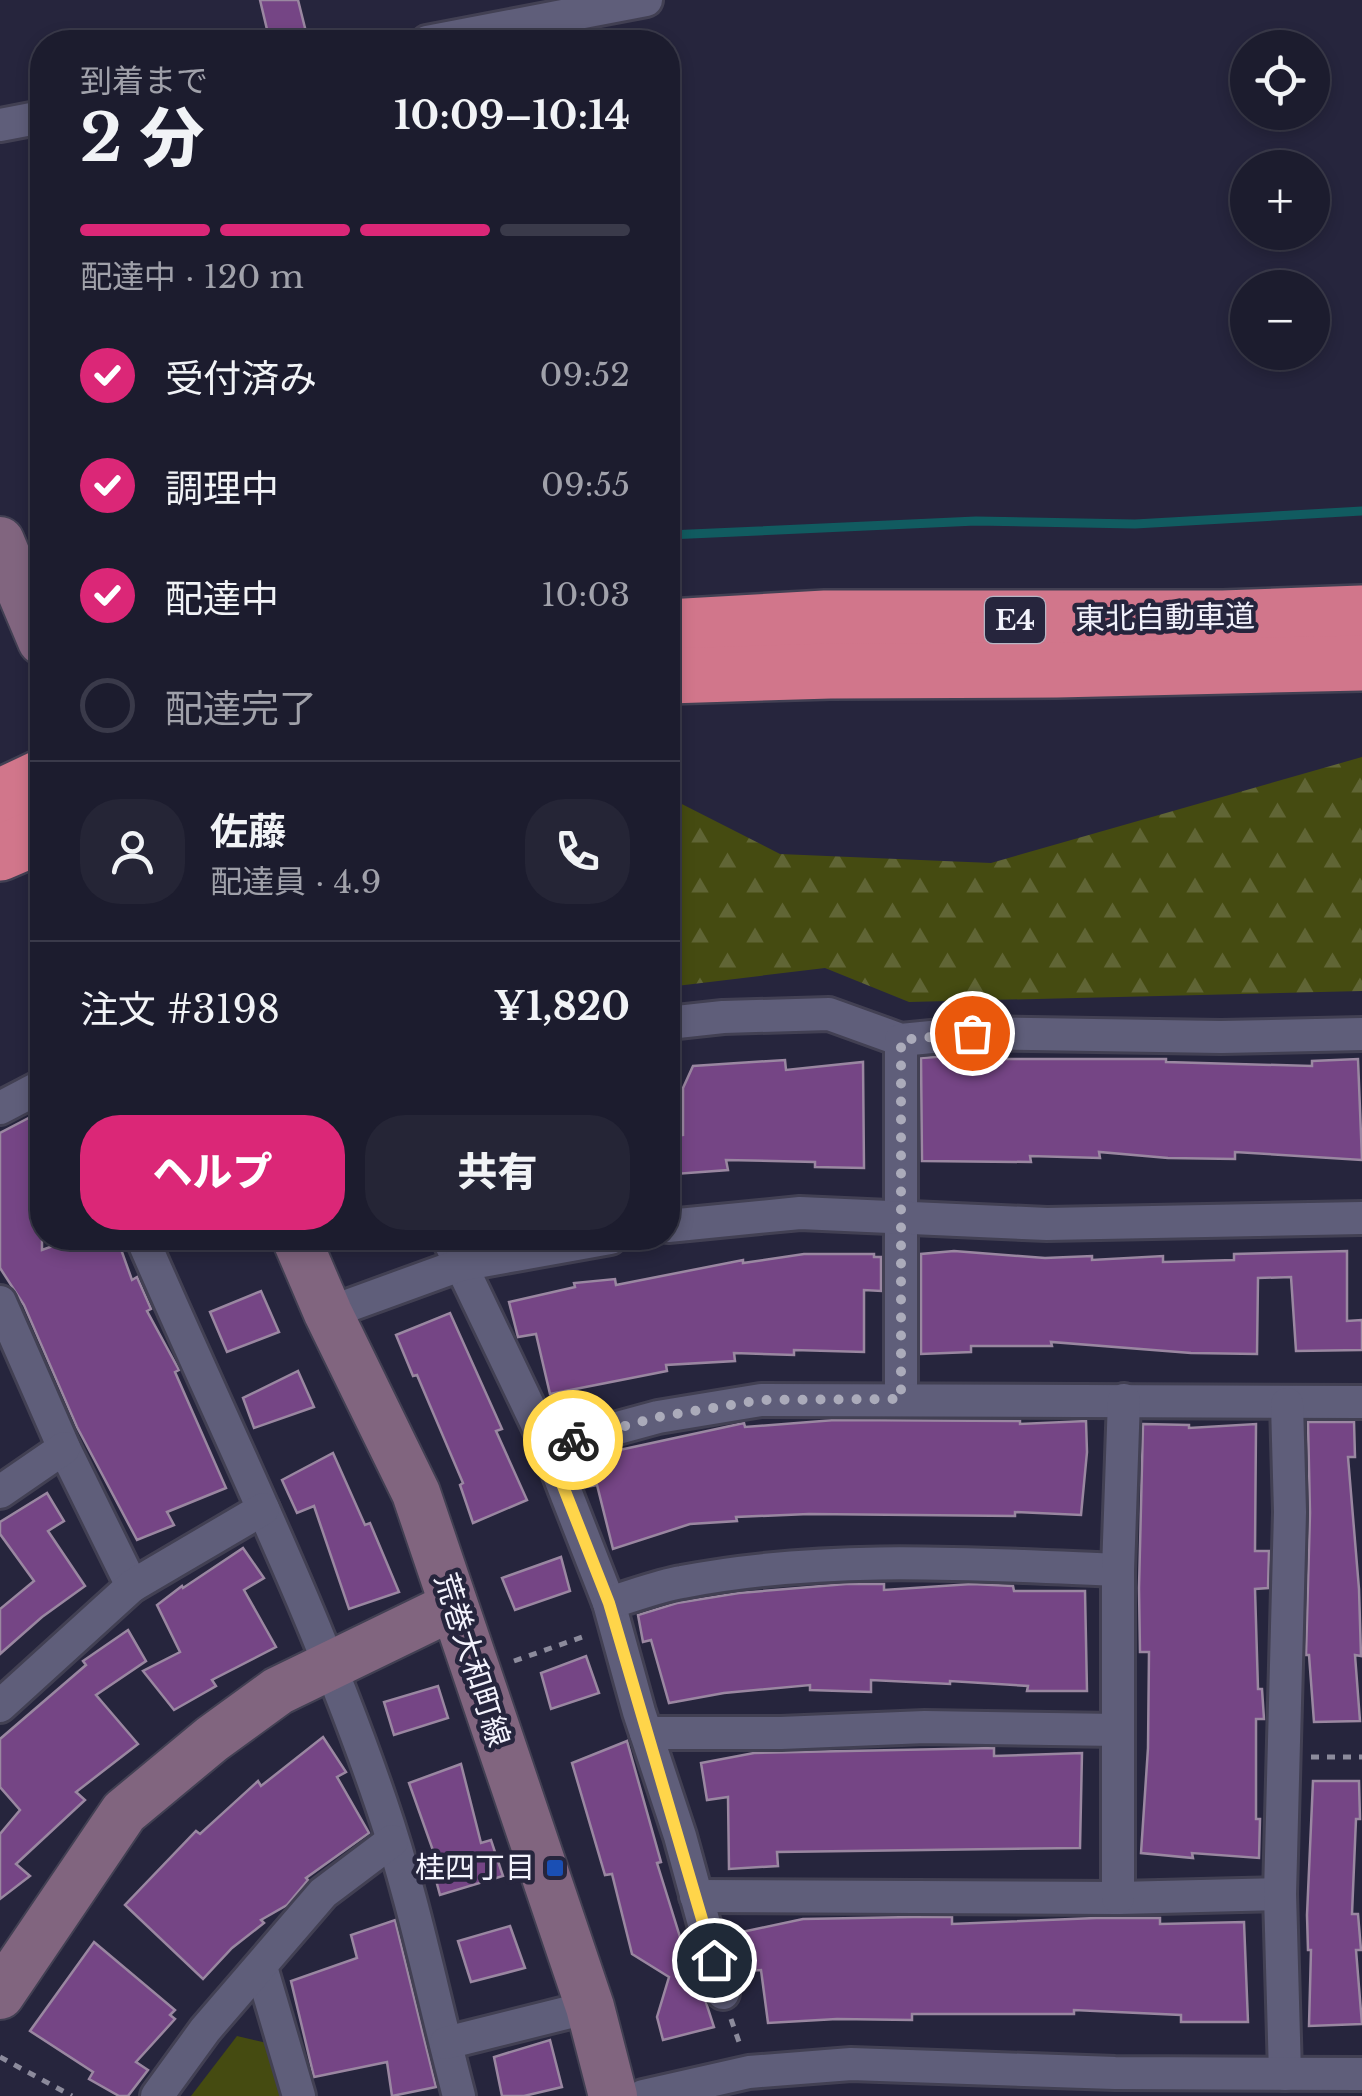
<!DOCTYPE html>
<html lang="ja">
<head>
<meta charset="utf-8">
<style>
  :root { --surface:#1c1c2e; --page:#252536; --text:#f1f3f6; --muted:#a0a1aa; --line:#3a3a4a; --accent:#db2777 }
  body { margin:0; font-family:"Libre Baskerville","Noto Sans JP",serif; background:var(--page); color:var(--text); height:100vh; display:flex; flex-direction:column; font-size:38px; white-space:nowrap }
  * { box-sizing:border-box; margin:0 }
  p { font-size:32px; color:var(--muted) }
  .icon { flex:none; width:55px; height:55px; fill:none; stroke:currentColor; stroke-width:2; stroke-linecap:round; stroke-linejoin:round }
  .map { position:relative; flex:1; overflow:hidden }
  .side { position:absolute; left:30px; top:30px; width:650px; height:1220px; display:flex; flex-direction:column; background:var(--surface); border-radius:40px; box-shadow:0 5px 15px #0003,0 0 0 2px var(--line) }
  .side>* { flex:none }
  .buttons { position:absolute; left:1230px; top:30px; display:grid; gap:20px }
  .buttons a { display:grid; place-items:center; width:100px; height:100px; border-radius:50%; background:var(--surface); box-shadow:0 5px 15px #0003,0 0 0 2px var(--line); font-size:50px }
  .pin { position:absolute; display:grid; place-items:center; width:85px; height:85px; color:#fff; margin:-42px; border:5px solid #fff; border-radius:50%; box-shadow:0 2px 10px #0007 }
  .courier { position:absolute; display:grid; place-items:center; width:100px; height:100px; margin:-50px; border:8px solid #ffd54a; border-radius:50%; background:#fff; color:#222; box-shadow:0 2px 12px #0007 }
  .overview em { font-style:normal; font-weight:800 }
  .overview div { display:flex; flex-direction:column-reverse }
  .overview { display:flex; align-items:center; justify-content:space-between; height:170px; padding:0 50px }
  h1 { font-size:65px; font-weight:800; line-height:75px }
  .bar { display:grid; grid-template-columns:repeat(4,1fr); gap:15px 10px; align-content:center; height:120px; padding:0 50px }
  .bar i { height:12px; border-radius:8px; background:var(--line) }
  .bar .on { background:var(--accent) }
  .bar p { grid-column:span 4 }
  .line { display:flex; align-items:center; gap:25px; padding:0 50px; border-top:2px solid var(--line) }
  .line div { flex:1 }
  .round { display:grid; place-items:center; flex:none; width:105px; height:105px; border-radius:40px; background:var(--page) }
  ol { padding:0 50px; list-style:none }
  li { display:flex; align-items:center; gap:30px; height:110px }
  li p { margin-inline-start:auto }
  li .icon { padding:10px; border-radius:50%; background:var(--accent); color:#fff; stroke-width:4 }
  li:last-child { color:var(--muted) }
  li i { width:55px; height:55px; border:5px solid var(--line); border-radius:50% }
  .button { display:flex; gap:20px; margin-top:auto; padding:20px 50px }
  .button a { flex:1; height:115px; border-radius:40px; background:var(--accent); color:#fff; font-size:40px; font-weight:800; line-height:115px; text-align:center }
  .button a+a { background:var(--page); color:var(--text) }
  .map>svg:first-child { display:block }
</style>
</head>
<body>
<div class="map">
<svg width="1362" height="2096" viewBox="0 0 1362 2096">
  <defs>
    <pattern id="forest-firs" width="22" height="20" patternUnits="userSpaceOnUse" patternTransform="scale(2.5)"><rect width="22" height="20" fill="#454b11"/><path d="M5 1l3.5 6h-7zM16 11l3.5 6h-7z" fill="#606535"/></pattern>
  </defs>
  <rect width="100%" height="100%" fill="#26253d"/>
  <path fill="url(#forest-firs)" d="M 1362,757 L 1362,991 L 909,1002 L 825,968 L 668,987 L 668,797 L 780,854 L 991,863 Z"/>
  <path fill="#454b11" d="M 237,2036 L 267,2043 L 282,2096 L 191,2096 Z"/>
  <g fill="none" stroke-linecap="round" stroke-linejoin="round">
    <path stroke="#115b60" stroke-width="9" d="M 668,535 L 976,521 L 1135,524 L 1362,511"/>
  </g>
  <g fill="#754585" stroke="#9a87a1" stroke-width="2.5">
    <path d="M 260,0 L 298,0 L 307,36 L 270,42 Z"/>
    <path d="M 963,1055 L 963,1059 L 1166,1059 L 1166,1062 L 1312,1066 L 1312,1061 L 1358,1059 L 1362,1160 L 1235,1152 L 1235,1159 L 1168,1158 L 1099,1152 L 1100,1158 L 1030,1156 L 1031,1162 L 922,1161 L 921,1058 Z"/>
    <path d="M 785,1060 L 786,1070 L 863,1062 L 864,1168 L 815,1167 L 815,1162 L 726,1160 L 728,1170 L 675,1174 L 669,1137 L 683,1135 L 683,1088 L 693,1066 Z"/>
    <path d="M 42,1111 L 42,1250 L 75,1238 L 117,1238 L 132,1280 L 137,1277 L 151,1309 L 147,1311 L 179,1370 L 175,1372 L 226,1488 L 167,1512 L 174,1525 L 137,1540 L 77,1427 L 24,1305 L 0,1268 L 0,1133 Z"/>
    <path d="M 954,1251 L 1045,1258 L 1092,1256 L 1092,1260 L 1163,1256 L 1163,1262 L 1234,1260 L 1234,1254 L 1347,1251 L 1347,1321 L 1362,1320 L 1362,1350 L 1296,1351 L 1291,1277 L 1258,1278 L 1257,1354 L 1191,1353 L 1051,1342 L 1052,1346 L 971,1346 L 971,1352 L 921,1354 L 921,1254 Z"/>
    <path d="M 804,1254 L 874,1254 L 874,1257 L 881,1257 L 881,1291 L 864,1290 L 864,1352 L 794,1350 L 794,1355 L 734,1353 L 735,1361 L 666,1365 L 667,1371 L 550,1394 L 536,1334 L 518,1337 L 509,1302 L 575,1287 L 574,1283 L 615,1279 L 616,1285 L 743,1260 L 743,1263 Z"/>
    <path d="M 261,1291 L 279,1332 L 227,1352 L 210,1312 Z"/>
    <path d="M 450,1313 L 502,1429 L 496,1431 L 527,1500 L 473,1523 L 460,1485 L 463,1483 L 417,1375 L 413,1376 L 396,1335 Z"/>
    <path d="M 298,1371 L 314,1407 L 254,1428 L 243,1398 Z"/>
    <path d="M 835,1420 L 1020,1421 L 1020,1424 L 1086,1421 L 1087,1452 L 1081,1515 L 1015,1512 L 1015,1516 L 809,1514 L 736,1517 L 737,1521 L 690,1524 L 613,1549 L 597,1485 L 586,1487 L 578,1459 L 744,1423 L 745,1427 Z"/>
    <path d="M 1308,1422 L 1354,1422 L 1355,1457 L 1348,1457 L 1359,1589 L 1361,1656 L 1355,1655 L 1360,1721 L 1314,1722 L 1309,1655 L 1306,1655 L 1310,1513 Z"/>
    <path d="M 1143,1424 L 1189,1425 L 1189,1428 L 1256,1424 L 1255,1551 L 1269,1551 L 1268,1588 L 1255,1589 L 1258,1689 L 1262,1689 L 1264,1719 L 1256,1719 L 1256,1819 L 1260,1819 L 1259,1858 L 1192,1853 L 1193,1858 L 1141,1853 L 1148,1748 L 1149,1652 L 1140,1652 L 1139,1588 Z"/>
    <path d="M 333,1453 L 365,1525 L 370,1523 L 399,1592 L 349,1609 L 314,1506 L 297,1513 L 282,1480 Z"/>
    <path d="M 47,1493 L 64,1521 L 48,1531 L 85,1586 L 42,1617 L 0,1654 L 0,1609 L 34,1581 L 0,1534 L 0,1522 Z"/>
    <path d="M 243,1548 L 264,1578 L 244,1590 L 276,1647 L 212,1680 L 216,1686 L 174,1710 L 143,1671 L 180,1652 L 157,1605 L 182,1586 L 183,1588 Z"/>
    <path d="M 561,1557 L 570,1591 L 515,1610 L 502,1578 Z"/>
    <path d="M 846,1584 L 884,1584 L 884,1590 L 972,1584 L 1013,1586 L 1014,1591 L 1085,1591 L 1087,1691 L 1027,1691 L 1028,1686 L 950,1681 L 950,1684 L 871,1680 L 871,1692 L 810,1690 L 810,1685 L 724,1693 L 669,1703 L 651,1640 L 643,1642 L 638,1615 L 677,1603 L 739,1593 Z"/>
    <path d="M 128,1630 L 146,1661 L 96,1695 L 138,1744 L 76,1792 L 85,1800 L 16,1864 L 30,1876 L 0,1899 L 0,1834 L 20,1810 L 0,1787 L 0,1739 L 86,1665 L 83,1661 Z"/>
    <path d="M 586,1656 L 599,1693 L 551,1709 L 541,1673 Z"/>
    <path d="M 438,1686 L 448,1718 L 394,1735 L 384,1702 Z"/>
    <path d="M 323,1737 L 346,1772 L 337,1777 L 369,1833 L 306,1878 L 308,1880 L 287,1905 L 261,1920 L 264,1923 L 232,1948 L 203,1979 L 125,1905 L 196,1831 L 200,1834 L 258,1781 L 261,1786 Z"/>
    <path d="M 627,1741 L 661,1862 L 657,1863 L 695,1985 L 700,1984 L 714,2027 L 663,2040 L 657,2017 L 669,1977 L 632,1954 L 612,1874 L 605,1875 L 572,1763 Z"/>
    <path d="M 994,1748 L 994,1756 L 1082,1753 L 1080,1848 L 777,1852 L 778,1866 L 729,1869 L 728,1797 L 707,1800 L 701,1763 L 754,1753 Z"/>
    <path d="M 461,1764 L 481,1843 L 491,1840 L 503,1876 L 440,1895 L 430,1858 L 435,1856 L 409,1783 Z"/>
    <path d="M 1313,1781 L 1359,1781 L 1360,1819 L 1356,1819 L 1352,1914 L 1358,1914 L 1361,1950 L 1356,1950 L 1362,2024 L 1309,2026 L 1311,1950 L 1308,1950 L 1307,1915 Z"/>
    <path d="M 913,1917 L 952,1917 L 952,1924 L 1096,1918 L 1160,1918 L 1160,1924 L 1244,1922 L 1248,2022 L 1181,2022 L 1181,2015 L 1074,2010 L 1074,2014 L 912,2014 L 912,2020 L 837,2019 L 768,2023 L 761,1970 L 748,1971 L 742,1932 L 803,1919 Z"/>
    <path d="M 395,1920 L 436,2087 L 392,2096 L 387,2062 L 314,2077 L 291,1981 L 357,1958 L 351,1935 Z"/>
    <path d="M 510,1926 L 525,1968 L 471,1982 L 458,1941 Z"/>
    <path d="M 94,1942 L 175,2010 L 170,2015 L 175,2019 L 136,2062 L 148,2070 L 128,2096 L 119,2096 L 89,2079 L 93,2072 L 30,2031 Z"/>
    <path d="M 550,2040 L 562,2087 L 524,2096 L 502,2096 L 494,2057 Z"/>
  </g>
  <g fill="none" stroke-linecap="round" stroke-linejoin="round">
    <defs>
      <g id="street">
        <path d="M 427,42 L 646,0"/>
        <path d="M 0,125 L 42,117"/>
        <path d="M 668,1023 L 723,1017 L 829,1014 L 901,1040 L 972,1033 L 1221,1037 L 1362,1034"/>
        <path d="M 901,1040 L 901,1399"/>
        <path d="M 0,1108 L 42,1086"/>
        <path d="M 668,1226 L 800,1213 L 1047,1224 L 1362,1218"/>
        <path d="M 142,1238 C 223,1425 315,1609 381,1803 C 414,1899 433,1998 459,2096"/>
        <path d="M 448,1238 L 548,1447 L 609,1603 L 639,1712 L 680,1836 L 723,1993"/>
        <path d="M 0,1302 L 64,1448 L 132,1586"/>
        <path d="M 328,1313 L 460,1265 L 610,1238"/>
        <path d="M 548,1447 L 658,1417 L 761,1400 L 1362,1402"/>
        <path d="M 0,1492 L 64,1448"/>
        <path d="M 609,1603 C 633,1596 658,1586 682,1582 C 826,1554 974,1564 1118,1570"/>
        <path d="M 0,1706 L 132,1586 L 263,1509"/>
        <path d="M 646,1733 L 781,1733 L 925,1727 L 1118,1730"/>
        <path d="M 696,1896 L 1118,1898 L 1280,1894"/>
        <path d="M 1118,1898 L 1118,1570 L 1124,1400"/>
        <path d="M 261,1967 L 299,2096"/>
        <path d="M 446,2043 L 590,2007"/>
        <path d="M 1285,2074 L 1280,1894 L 1290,1512 L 1287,1404"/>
        <path d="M 157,2096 L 205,2030 L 323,1893 L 392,1841"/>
        <path d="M 643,2096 L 749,2072 L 851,2064 L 1115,2073 L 1362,2074"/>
      </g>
      <g id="secondary">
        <path d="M 0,541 L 42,641"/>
        <path d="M 296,1238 L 328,1313 L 416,1493 L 590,2007 L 613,2096"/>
        <path d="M 0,1995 L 124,1812 L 212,1739 L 278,1691 L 453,1606"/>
      </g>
      <g id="highway">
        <path d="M 668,627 L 825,618 L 1223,618 L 1362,613"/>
        <path d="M 668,676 L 830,671 L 1057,670 L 1362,663"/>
        <path d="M 0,797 L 42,777"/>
        <path d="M 0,853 L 42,835"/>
      </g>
    </defs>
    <use href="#street" stroke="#424053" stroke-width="38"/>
    <use href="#secondary" stroke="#424053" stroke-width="52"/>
    <use href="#highway" stroke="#424053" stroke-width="60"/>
    <g stroke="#8c8b9c" stroke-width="5" stroke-dasharray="8 8" stroke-linecap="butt">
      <path d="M 514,1661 L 588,1635"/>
      <path d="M 1311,1757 L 1362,1757"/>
      <path d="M 731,2019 L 739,2042"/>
      <path d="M 0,2057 L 72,2096"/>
    </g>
    <use href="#street" stroke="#5f5e7a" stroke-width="32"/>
    <use href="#secondary" stroke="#81657f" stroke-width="48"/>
    <use href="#highway" stroke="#d1768b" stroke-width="55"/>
  </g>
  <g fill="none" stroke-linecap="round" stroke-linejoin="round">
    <path stroke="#ababba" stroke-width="10" stroke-dasharray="0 18" d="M 573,1440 L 658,1417 L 761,1400 L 901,1399 L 901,1040 L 972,1033"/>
    <path stroke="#ffd54a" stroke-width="12" d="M 573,1440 L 548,1448 L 609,1603 L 714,1960"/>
  </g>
  <rect fill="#1a4fb4" stroke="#26253d" stroke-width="4" x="545" y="1858" width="20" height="20" rx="5"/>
  <g text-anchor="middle" stroke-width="9" stroke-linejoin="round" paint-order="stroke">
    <rect fill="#26253d" stroke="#b6b5c3" stroke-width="2.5" x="985" y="597" width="60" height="46" rx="8"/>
    <g font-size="28" font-weight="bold" fill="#f3f3fd">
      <text x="1015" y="630">E4</text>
    </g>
    <g font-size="30" fill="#f3f3fd" stroke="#26253d">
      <text transform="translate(1165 618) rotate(-1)" y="10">東北自動車道</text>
      <text transform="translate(472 1660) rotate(72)" y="10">荒巻大和町線</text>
    </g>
    <g font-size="30" fill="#f3f3fd" stroke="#26253d" text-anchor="end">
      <text x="535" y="1878">桂四丁目</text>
    </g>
  </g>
</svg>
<div class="buttons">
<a><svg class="icon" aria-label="locate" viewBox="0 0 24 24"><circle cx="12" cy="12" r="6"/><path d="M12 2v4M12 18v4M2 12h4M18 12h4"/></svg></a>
<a>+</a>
<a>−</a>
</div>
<div class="pin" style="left:972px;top:1033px;background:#ea580c"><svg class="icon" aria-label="bag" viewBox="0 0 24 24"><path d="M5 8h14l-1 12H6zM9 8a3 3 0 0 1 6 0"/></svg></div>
<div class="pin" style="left:714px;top:1960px;background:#1f2937"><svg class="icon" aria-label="home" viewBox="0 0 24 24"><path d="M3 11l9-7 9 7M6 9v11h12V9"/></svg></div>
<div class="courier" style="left:573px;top:1440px"><svg class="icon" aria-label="bike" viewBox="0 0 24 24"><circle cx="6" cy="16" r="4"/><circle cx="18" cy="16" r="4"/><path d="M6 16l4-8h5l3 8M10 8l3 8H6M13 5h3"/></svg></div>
<section class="side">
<div class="overview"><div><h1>2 分</h1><p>到着まで</p></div><em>10:09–10:14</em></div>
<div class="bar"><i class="on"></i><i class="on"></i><i class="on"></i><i></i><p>配達中 · 120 m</p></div>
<ol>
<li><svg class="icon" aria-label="check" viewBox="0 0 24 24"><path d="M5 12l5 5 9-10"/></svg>受付済み<p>09:52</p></li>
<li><svg class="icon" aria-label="check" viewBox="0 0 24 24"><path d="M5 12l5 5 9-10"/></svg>調理中<p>09:55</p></li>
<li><svg class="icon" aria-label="check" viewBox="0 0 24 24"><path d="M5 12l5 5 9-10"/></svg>配達中<p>10:03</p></li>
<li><i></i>配達完了</li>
</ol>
<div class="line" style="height:180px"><a class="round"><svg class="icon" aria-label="person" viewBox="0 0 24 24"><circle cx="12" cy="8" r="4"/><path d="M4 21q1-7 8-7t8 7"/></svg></a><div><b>佐藤</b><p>配達員 · 4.9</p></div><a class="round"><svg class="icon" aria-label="phone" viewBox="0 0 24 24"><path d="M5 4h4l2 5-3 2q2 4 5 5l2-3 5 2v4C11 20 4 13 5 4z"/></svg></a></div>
<div class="line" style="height:130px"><div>注文 #3198</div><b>¥1,820</b></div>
<div class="button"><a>ヘルプ</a><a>共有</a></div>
</section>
</div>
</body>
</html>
